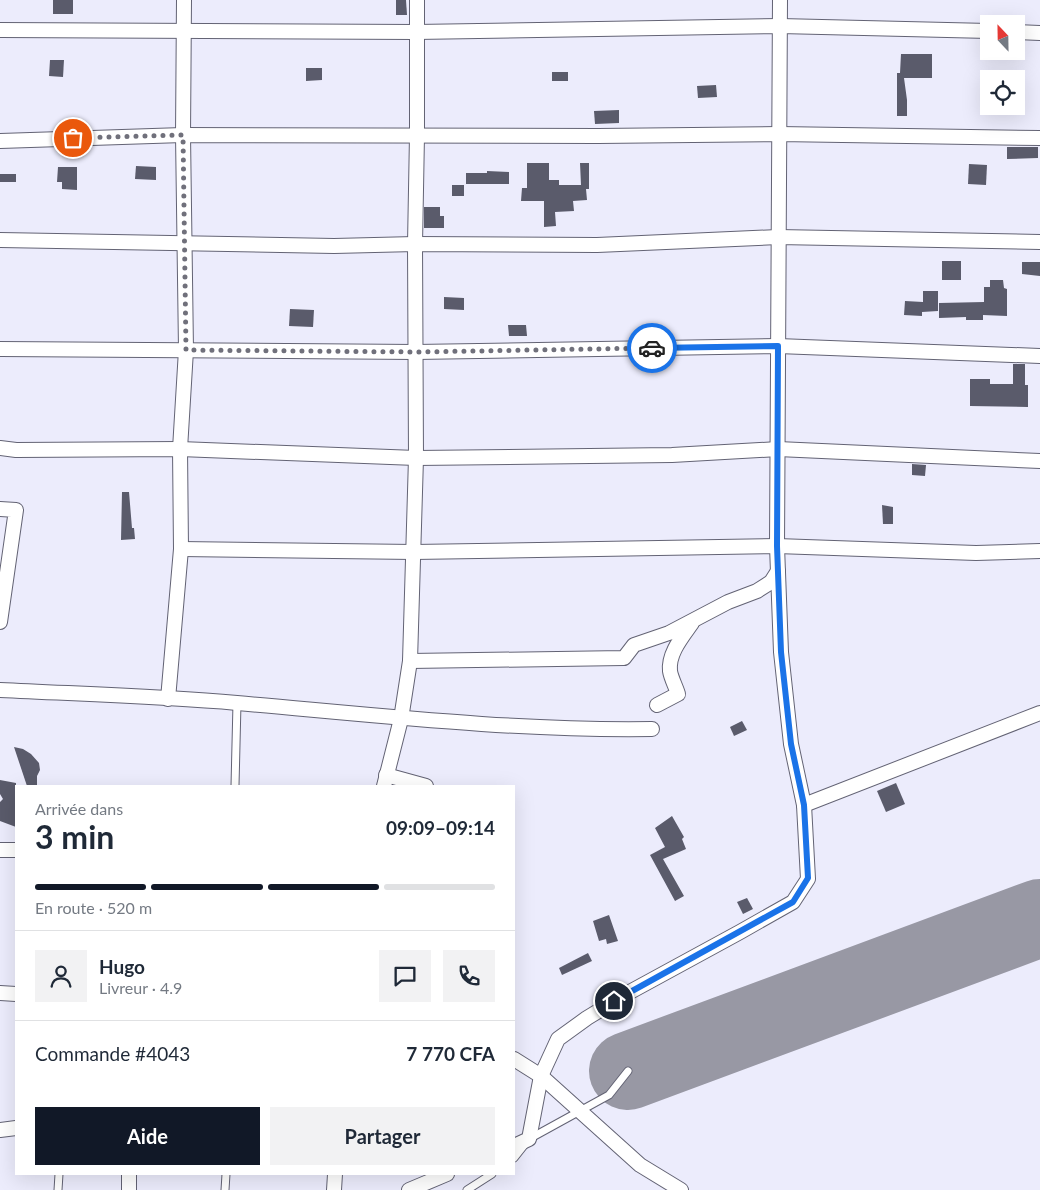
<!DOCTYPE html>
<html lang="fr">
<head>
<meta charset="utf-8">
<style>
  :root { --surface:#fff; --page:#f2f2f3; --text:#1f2937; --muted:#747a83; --line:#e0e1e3; --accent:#111827 }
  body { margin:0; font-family:Lato,sans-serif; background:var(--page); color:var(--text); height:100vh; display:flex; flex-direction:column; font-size:19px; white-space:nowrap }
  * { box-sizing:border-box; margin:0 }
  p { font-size:16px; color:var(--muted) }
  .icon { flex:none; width:28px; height:28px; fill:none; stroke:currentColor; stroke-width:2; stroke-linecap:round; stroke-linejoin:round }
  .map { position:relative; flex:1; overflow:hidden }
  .details { position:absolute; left:15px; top:785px; width:500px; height:390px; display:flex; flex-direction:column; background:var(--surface); border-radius:0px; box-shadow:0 5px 20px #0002 }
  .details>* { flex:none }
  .needle { width:32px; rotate:338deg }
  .fabs { position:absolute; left:980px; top:15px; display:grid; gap:10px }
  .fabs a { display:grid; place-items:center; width:45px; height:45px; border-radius:0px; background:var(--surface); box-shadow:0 5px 20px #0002; font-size:25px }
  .pin { position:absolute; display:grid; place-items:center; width:42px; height:42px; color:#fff; margin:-21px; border:2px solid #fff; border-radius:50%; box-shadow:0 1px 5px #0007 }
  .courier { position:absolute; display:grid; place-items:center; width:50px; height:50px; margin:-25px; border:4px solid #1a73e8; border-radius:50%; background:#fff; color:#222; box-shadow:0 1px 6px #0007 }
  .head em { font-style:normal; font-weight:700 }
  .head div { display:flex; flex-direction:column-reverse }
  .head { display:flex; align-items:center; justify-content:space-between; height:85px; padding:0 20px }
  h1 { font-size:32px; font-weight:700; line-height:38px }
  .bar { display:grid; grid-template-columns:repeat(4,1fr); gap:8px 5px; align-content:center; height:60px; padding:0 20px }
  .bar i { height:6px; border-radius:4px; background:var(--line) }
  .bar .current { background:var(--accent) }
  .bar p { grid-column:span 4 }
  .line { display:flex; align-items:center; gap:12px; padding:0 20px; border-top:1px solid var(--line) }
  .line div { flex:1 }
  .round { display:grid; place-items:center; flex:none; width:52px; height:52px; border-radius:0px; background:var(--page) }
  .button { display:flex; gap:10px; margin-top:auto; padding:10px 20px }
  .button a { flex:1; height:58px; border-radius:0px; background:var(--accent); color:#fff; font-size:20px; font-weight:700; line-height:58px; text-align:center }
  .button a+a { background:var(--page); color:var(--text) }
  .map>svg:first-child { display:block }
</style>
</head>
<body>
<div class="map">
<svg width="1040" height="1190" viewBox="0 0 1040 1190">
  <rect width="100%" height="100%" fill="#ececfc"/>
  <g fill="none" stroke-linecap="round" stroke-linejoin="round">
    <path stroke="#9898a4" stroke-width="78" d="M 628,1071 L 1040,918"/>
  </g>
  <g fill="#5a5b6b">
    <rect x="53" y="0" width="20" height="14"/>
    <path d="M 396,0 L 406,0 L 407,15 L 396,15 Z"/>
    <path d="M 901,54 L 932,54 L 932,78 L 904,78 L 907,100 L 907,116 L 897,116 L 897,73 L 900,73 Z"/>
    <path d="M 50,60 L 64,60 L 63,77 L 49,76 Z"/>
    <path d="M 306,68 L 322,68 L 322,80 L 306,81 Z"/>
    <rect x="552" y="72" width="16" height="9"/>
    <path d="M 716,85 L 717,97 L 698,98 L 697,86 Z"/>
    <path d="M 619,110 L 619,123 L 595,124 L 594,111 Z"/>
    <path d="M 1007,147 L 1038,147 L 1038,158 L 1007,159 Z"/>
    <path d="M 527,163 L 549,163 L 549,180 L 559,180 L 559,185 L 581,185 L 580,163 L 589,163 L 589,189 L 586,189 L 587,200 L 573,201 L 574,211 L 555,212 L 556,226 L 544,227 L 544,201 L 521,201 L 522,188 L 527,188 Z"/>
    <path d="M 969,164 L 987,165 L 986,185 L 968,184 Z"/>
    <path d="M 136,166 L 156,167 L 156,180 L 135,179 Z"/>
    <path d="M 58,167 L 77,167 L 77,190 L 62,189 L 62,182 L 57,182 Z"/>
    <path d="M 487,171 L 509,172 L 509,184 L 466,184 L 466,173 L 487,173 Z"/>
    <rect x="0" y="174" width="16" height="8"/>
    <rect x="452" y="185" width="12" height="11"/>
    <path d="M 424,207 L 440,207 L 440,216 L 444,216 L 444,228 L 424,228 Z"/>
    <rect x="942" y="261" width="19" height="19"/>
    <path d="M 1022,262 L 1040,262 L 1040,276 L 1022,274 Z"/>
    <path d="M 990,280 L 1003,280 L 1004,288 L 1007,289 L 1007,316 L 983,315 L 983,320 L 966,320 L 966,317 L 939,318 L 939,303 L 984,302 L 984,287 L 990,287 Z"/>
    <path d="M 923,291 L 938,291 L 938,311 L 922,312 L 922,316 L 904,315 L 905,301 L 923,302 Z"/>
    <path d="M 444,297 L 464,298 L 464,310 L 444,309 Z"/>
    <path d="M 290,309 L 314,310 L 313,327 L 289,326 Z"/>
    <path d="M 508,325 L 526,325 L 527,336 L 509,336 Z"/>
    <path d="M 1013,364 L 1025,364 L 1025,385 L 1028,385 L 1028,407 L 970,406 L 970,379 L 990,379 L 990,384 L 1013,384 Z"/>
    <path d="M 912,464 L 926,465 L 925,476 L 912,475 Z"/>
    <path d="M 122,492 L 129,492 L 132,528 L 134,528 L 135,539 L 121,540 Z"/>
    <path d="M 882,505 L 893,507 L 893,524 L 883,524 Z"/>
    <path d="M 742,721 L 747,730 L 734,736 L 730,727 Z"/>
    <path d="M 14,747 L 23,749 L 31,754 L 39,763 L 40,770 L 37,776 L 37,786 L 27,786 Z"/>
    <path d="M 0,780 L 16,783 L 16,827 L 0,821 L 0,802 L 3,799 L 0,794 Z"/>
    <path d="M 896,783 L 905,804 L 886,812 L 877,791 Z"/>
    <path d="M 672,816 L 684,837 L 682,839 L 686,849 L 663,859 L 684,896 L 675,901 L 650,855 L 665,847 L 655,828 Z"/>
    <path d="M 747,898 L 753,909 L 743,914 L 737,902 Z"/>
    <path d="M 609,915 L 618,941 L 607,944 L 606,939 L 599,941 L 593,921 Z"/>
    <path d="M 588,953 L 592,961 L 562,975 L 559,968 Z"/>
  </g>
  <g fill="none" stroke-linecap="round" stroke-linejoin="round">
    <defs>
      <g id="service">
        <path d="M 235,786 L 237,703"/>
        <path d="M 514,1158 L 529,1139 L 609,1095 L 628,1071"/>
        <path d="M 58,1190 L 59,1174"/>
        <path d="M 225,1190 L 226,1174"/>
        <path d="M 467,1190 L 492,1174"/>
      </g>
      <g id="minor">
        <path d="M 0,30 L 416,32 L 780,26 L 989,31"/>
        <path d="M 1016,32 L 1040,33"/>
        <path d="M 0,141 L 183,135 L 598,136 L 779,134 L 1040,138"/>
        <path d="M 0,240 L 334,246 L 415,244 L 597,245 L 778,237 L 1040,242"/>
        <path d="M 0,349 L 416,352 L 778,346 L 1040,356"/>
        <path d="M 0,448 L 16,450 L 180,449 L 416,458 L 672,455 L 778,449 L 1040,461"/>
        <path d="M 0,509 L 16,510 L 0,622"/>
        <path d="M 181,549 L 414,552 L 777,546 L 976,553 L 1040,551"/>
        <path d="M 410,661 L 624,658 L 634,645 L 669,633 L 728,602 L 757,591 L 771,582 L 778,571"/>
        <path d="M 0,690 C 79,694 159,696 237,703 C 375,715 513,731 652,729"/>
        <path d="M 168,699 L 181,549 L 180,449 L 186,350 L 183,135 L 184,0"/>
        <path d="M 657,705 L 678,694 C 676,687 671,678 670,671 C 668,653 683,636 692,623"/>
        <path d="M 386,775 L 426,786"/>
        <path d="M 384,786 L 401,719 L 410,661 L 416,458 L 415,244 L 417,135 L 417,0"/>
        <path d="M 804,805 L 1040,713"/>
        <path d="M 0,850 L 16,850"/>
        <path d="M 0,993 L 16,994"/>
        <path d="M 514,1059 L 541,1076 L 640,1165 L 681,1190"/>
        <path d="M 0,1130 L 16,1128"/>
        <path d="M 514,1146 L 529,1139 L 541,1076 L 558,1039 L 587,1018 L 628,993 L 740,932 L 793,902 L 808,879 L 804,805 L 791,744 L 781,652 L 777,546 L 780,0"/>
        <path d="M 129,1174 L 129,1190"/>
        <path d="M 334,1190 L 335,1174"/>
        <path d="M 409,1190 L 447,1174"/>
      </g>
    </defs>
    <use href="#service" stroke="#636374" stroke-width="9"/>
    <use href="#minor" stroke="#636374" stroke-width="16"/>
    <use href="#service" stroke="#fff" stroke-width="7"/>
    <use href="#minor" stroke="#fff" stroke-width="14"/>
  </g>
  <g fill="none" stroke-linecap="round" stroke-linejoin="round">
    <path stroke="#70707b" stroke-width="5" stroke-dasharray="0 9" d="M 73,138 L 183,135 L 186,350 L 416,352 L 652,348"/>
    <path stroke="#1a73e8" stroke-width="6" d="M 614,1001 L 793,902 L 808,878 L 804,805 L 791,744 L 781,652 L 777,546 L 778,346 L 652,348"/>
  </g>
</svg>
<div class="fabs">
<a><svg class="needle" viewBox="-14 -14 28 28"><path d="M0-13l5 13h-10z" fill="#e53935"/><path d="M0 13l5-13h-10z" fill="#747a83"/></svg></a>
<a><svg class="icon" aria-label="locate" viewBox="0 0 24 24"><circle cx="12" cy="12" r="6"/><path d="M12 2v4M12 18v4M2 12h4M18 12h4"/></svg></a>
</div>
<div class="pin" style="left:73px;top:138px;background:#ea580c"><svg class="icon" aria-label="bag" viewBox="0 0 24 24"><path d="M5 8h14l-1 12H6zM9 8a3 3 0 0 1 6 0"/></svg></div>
<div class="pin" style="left:614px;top:1001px;background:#1f2937"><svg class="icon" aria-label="home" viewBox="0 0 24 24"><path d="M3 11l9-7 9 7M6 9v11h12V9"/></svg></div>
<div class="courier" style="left:652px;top:348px"><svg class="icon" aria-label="car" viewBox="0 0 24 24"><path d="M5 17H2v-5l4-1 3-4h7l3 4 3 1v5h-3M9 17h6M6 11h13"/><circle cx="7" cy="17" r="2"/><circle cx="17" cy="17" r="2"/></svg></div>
<section class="details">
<div class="head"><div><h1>3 min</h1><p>Arrivée dans</p></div><em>09:09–09:14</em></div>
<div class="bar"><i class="current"></i><i class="current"></i><i class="current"></i><i></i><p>En route · 520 m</p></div>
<div class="line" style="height:90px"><a class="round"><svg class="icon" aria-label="person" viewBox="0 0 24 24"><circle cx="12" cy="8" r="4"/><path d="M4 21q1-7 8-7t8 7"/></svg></a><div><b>Hugo</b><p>Livreur · 4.9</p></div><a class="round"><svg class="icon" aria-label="chat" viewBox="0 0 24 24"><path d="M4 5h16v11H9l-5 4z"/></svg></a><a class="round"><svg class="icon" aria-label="phone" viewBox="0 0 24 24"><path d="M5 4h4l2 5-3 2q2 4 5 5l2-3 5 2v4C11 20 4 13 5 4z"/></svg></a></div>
<div class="line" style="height:65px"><div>Commande #4043</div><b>7 770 CFA</b></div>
<div class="button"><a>Aide</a><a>Partager</a></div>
</section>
</div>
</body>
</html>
